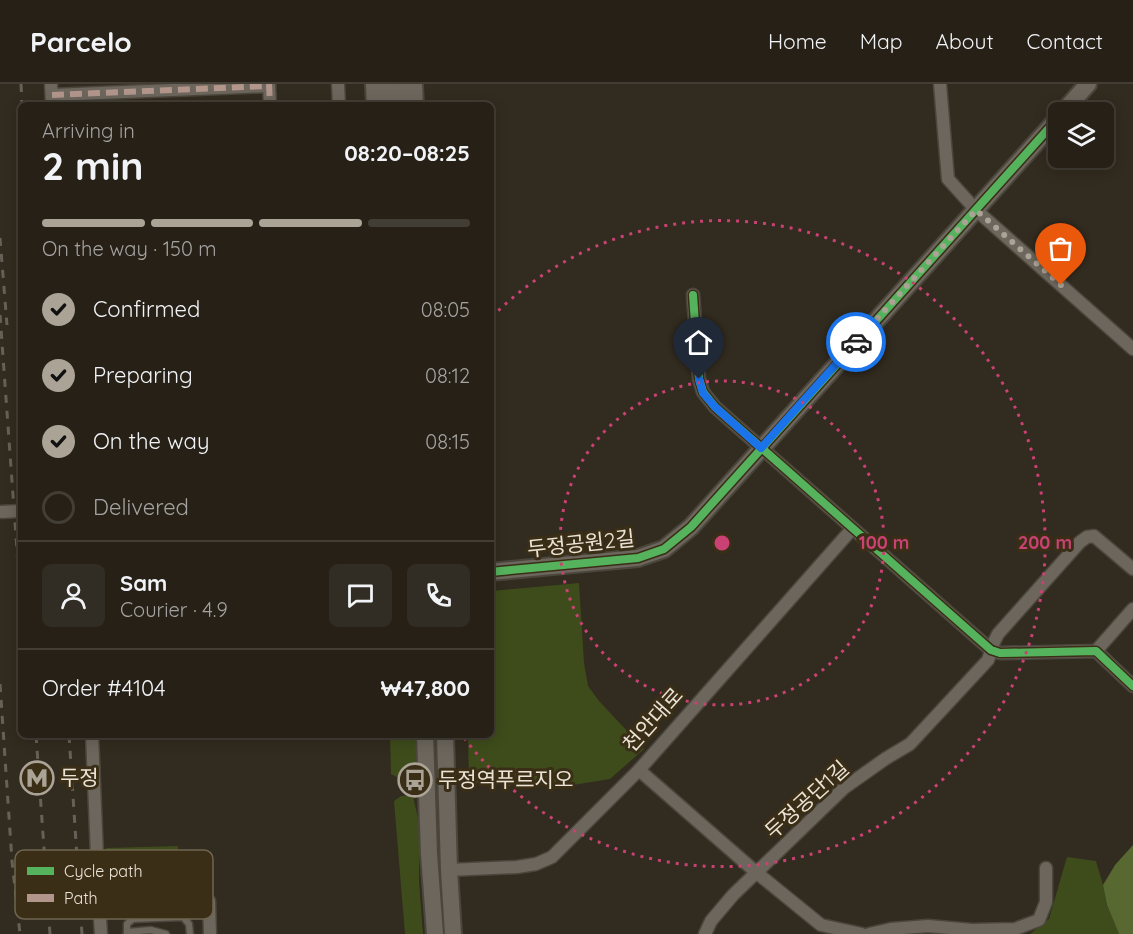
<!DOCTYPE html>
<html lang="en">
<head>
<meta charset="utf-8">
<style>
  :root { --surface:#262017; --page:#322d24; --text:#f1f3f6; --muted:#a4a3a1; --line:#423e36; --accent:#aaa396 }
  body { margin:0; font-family:Quicksand,"Noto Sans KR",sans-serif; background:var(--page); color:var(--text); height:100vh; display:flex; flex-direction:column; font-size:22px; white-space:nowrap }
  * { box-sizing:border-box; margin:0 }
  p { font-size:20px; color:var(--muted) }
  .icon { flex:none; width:33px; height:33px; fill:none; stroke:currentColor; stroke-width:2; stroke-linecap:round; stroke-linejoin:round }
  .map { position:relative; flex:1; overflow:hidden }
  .details { position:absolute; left:18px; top:18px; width:476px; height:636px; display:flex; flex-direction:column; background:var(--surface); border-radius:9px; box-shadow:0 3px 15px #0003,0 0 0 2px var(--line) }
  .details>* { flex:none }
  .controls { position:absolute; left:1048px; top:18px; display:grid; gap:12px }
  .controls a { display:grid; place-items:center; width:66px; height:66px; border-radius:9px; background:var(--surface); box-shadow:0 3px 15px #0003,0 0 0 2px var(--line); font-size:30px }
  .pin { position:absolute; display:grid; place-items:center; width:51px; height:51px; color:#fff; margin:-62px -26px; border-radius:50% 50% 50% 0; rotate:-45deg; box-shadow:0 0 6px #0007 }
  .pin .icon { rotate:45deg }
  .courier { position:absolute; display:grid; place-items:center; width:60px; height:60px; margin:-30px; border:4px solid #1a73e8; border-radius:50%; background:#fff; color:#222; box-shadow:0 2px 8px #0007 }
  .headline em { font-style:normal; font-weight:800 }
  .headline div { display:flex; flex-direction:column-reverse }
  .headline { display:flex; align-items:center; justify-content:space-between; height:102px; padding:0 24px }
  h1 { font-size:39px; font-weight:800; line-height:45px }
  .bar { display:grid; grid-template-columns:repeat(4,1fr); gap:9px 6px; align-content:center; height:72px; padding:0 24px }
  .bar i { height:8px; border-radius:4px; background:var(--line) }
  .bar .current { background:var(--accent) }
  .bar p { grid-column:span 4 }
  .line { display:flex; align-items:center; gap:15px; padding:0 24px; border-top:2px solid var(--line) }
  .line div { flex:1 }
  .round { display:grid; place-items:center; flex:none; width:63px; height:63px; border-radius:9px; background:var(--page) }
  ol { padding:0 24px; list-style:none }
  li { display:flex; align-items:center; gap:18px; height:66px }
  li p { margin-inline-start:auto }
  li .icon { padding:6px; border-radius:50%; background:var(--accent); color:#111; stroke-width:4 }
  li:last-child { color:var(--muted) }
  li i { width:33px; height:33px; border:3px solid var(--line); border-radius:50% }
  header { display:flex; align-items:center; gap:36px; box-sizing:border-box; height:84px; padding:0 30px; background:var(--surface); border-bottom:2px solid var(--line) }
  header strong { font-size:28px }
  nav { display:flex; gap:33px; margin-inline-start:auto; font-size:21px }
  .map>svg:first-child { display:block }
</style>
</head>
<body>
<header>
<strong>Parcelo</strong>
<nav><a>Home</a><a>Map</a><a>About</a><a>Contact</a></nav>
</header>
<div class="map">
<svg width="1133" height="850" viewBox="0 0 1133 850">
  <rect width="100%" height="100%" fill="#322b1f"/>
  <g fill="#3e4c1b">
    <path d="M 579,499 L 584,579 L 588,602 L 599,617 L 644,665 L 610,695 L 567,702 L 469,699 L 468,651 L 490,651 L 491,507 Z"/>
    <path d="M 390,651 L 419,651 L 416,685 L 412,693 L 399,694 L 391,690 Z"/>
    <path d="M 401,712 L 413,712 L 419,739 L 419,797 L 423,850 L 405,850 L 394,717 Z"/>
    <path d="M 178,762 L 180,808 L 116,812 L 108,805 L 106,764 Z"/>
    <path d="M 1067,773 L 1096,777 L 1103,801 L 1107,821 L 1119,850 L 1030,850 L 1049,835 Z"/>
  </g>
  <path fill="#576831" d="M 1133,761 L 1133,850 L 1119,850 L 1107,821 L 1103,801 L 1115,781 Z"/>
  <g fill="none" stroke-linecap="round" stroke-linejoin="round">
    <defs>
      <g id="lane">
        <path d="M 127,848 L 151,846 L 166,850"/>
        <path d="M 127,850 L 127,840 L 133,835 L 183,833 L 189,840 L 190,850"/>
      </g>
      <g id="street">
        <path d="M 51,0 L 52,21"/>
        <path d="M 269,0 L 270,21"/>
        <path d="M 338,0 L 339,21"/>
        <path d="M 940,0 L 948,95 L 976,126 L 1133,265"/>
        <path d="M 52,11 L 269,2"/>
        <path d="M 693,211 L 699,295 L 703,308 L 715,323 L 991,566 L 1000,569 L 1096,567 L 1133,602"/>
        <path d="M 1096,567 L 1133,525"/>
        <path d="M 92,651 L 99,819 L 101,850"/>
        <path d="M 639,686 L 757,789 L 821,841 L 862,850"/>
        <path d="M 449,786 L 517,783 L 536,780 L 552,773 L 639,686 L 852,445"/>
        <path d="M 99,819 L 209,817 L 210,850"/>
        <path d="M 705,850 L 711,837 L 733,811 L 844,704 L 885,675 L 910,660 L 988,576 L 994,558 L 998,550 L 1080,458 L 1087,453 L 1094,452 L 1133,485"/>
        <path d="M 869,850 L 891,845 L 928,842 L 972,846 L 1015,845 L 1039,836 L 1046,818 L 1046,784"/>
      </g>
      <g id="secondary">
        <path d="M 374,0 L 375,21"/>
        <path d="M 387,0 L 388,21"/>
        <path d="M 400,0 L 402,21"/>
        <path d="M 414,0 L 415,21"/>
        <path d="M 1063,28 L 1088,0"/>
        <path d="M 490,488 L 638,474 L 664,465 L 691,443 L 1059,33"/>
        <path d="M 425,651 L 429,770 L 435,850"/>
        <path d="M 445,651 L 449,786 L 453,850"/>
      </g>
    </defs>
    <use href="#lane" stroke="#4b463c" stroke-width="9"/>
    <use href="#street" stroke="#4b463c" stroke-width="15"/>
    <use href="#secondary" stroke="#4b463c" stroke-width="20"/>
    <use href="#lane" stroke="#6c665d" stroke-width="6"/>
    <use href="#street" stroke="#6c665d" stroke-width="12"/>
    <use href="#secondary" stroke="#6c665d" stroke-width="16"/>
    <g stroke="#666158" stroke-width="3" stroke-dasharray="8 8" stroke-linecap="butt">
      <path d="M 21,0 L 22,21"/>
      <path d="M 0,154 L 7,241"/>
      <path d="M 0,231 L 21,522"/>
      <path d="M 0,600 L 12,777 L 20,850"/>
      <path d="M 36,651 L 50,850"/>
      <path d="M 69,651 L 82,850"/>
    </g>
    <defs>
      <path id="street-bridge" d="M 0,428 L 21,427"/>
    </defs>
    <use href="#street-bridge" stroke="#4b463c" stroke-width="15" stroke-linecap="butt"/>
    <use href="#street-bridge" stroke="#6c665d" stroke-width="12"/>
    <g stroke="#b2968c" stroke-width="6" stroke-dasharray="12 6" stroke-linecap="butt">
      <path d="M 269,0 L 270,21"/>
      <path d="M 52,11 L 269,2"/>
    </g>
    <defs>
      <g id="cycleway">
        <path d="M 693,211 L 699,295 L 703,308 L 715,323 L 991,566 L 1000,569 L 1096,567 L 1133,602"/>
        <path d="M 490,488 L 638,474 L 664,465 L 691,443 L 1059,33"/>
      </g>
    </defs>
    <use href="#cycleway" stroke="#3a2e17" stroke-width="11"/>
    <use href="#cycleway" stroke="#56b35d" stroke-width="8"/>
  </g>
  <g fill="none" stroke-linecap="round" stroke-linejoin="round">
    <path stroke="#aaa396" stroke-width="6" stroke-dasharray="0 10.8" d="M 856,258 L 976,126 L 1061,201"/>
    <path stroke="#1a73e8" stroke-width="8" d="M 699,295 L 703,309 L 715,323 L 761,364 L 856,258"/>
  </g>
  <g fill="none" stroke="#ca4174" stroke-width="3" stroke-dasharray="3 6">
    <circle cx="722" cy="459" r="162"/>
    <path d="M492 233A323 323 0 1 1 462 651"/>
  </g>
  <defs>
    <symbol id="metro-ring" viewBox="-11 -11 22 22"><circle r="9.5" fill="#3a2e17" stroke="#aaa396" stroke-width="1.5"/><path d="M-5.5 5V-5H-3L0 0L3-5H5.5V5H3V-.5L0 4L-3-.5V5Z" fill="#aaa396"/></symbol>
    <symbol id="bus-ring" viewBox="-11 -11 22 22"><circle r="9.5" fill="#3a2e17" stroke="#aaa396" stroke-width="1.5"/><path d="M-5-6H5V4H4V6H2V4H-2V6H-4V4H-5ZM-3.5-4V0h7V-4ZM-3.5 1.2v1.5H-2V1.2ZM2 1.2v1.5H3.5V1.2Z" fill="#aaa396"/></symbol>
  </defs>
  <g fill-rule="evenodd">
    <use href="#metro-ring" x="18" y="675" width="38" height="38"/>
    <use href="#bus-ring" x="396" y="677" width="38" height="38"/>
  </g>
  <g text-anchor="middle" stroke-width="6" stroke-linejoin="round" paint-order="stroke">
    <g font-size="21" fill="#ebe4d6" stroke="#3a2e17">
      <text transform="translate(581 460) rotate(-6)" y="7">두정공원2길</text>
      <text transform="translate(653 636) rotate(-48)" y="7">천안대로</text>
      <text transform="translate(807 716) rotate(-42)" y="7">두정공단1길</text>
    </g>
    <g font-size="21" fill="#ebe4d6" stroke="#3a2e17" text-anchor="start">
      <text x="60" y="701">두정</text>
      <text x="438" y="703">두정역푸르지오</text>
    </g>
  </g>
  <rect x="15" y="766" width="198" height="69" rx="9" fill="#3a2e17" stroke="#6f6550" stroke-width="1.5"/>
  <rect x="27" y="783" width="27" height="8" fill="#56b35d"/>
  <rect x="27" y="810" width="27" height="8" fill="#b2968c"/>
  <g font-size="16" fill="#ebe4d6">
    <text x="64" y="793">Cycle path</text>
    <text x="64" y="820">Path</text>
  </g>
  <circle cx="722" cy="459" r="9" fill="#ca4174" stroke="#3a2e17" stroke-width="3"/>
  <g font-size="18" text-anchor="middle" font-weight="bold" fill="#ca4174" stroke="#3a2e17" stroke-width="6" stroke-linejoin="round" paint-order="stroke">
    <text x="884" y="465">100 m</text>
    <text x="1045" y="465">200 m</text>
  </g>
</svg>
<div class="controls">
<a><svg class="icon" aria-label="layers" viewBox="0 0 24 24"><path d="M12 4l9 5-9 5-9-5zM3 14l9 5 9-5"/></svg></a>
</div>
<div class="pin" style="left:1061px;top:201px;background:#ea580c"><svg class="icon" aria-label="bag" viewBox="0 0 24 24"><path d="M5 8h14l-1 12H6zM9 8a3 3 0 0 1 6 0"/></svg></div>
<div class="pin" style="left:699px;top:295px;background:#1f2937"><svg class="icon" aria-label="home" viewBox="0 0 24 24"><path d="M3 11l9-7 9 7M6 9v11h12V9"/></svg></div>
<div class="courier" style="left:856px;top:258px"><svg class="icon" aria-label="car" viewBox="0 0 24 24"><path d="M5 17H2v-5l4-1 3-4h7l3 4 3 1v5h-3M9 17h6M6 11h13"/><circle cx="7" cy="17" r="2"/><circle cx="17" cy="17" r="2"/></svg></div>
<section class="details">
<div class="headline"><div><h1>2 min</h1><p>Arriving in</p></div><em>08:20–08:25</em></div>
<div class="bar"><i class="current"></i><i class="current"></i><i class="current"></i><i></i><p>On the way · 150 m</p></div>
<ol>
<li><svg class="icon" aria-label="check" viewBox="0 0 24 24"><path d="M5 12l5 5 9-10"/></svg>Confirmed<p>08:05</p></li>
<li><svg class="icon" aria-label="check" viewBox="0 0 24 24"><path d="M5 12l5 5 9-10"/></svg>Preparing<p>08:12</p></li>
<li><svg class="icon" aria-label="check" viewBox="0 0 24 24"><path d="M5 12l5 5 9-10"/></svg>On the way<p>08:15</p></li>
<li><i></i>Delivered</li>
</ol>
<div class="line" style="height:108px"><a class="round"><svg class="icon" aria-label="person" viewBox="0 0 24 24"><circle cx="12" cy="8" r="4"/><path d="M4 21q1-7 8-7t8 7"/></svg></a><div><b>Sam</b><p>Courier · 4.9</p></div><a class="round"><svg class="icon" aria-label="chat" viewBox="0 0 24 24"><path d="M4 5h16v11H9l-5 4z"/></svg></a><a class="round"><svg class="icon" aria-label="phone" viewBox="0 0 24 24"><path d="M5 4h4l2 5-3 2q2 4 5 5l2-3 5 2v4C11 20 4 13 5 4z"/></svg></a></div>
<div class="line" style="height:78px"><div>Order #4104</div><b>₩47,800</b></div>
</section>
</div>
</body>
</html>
